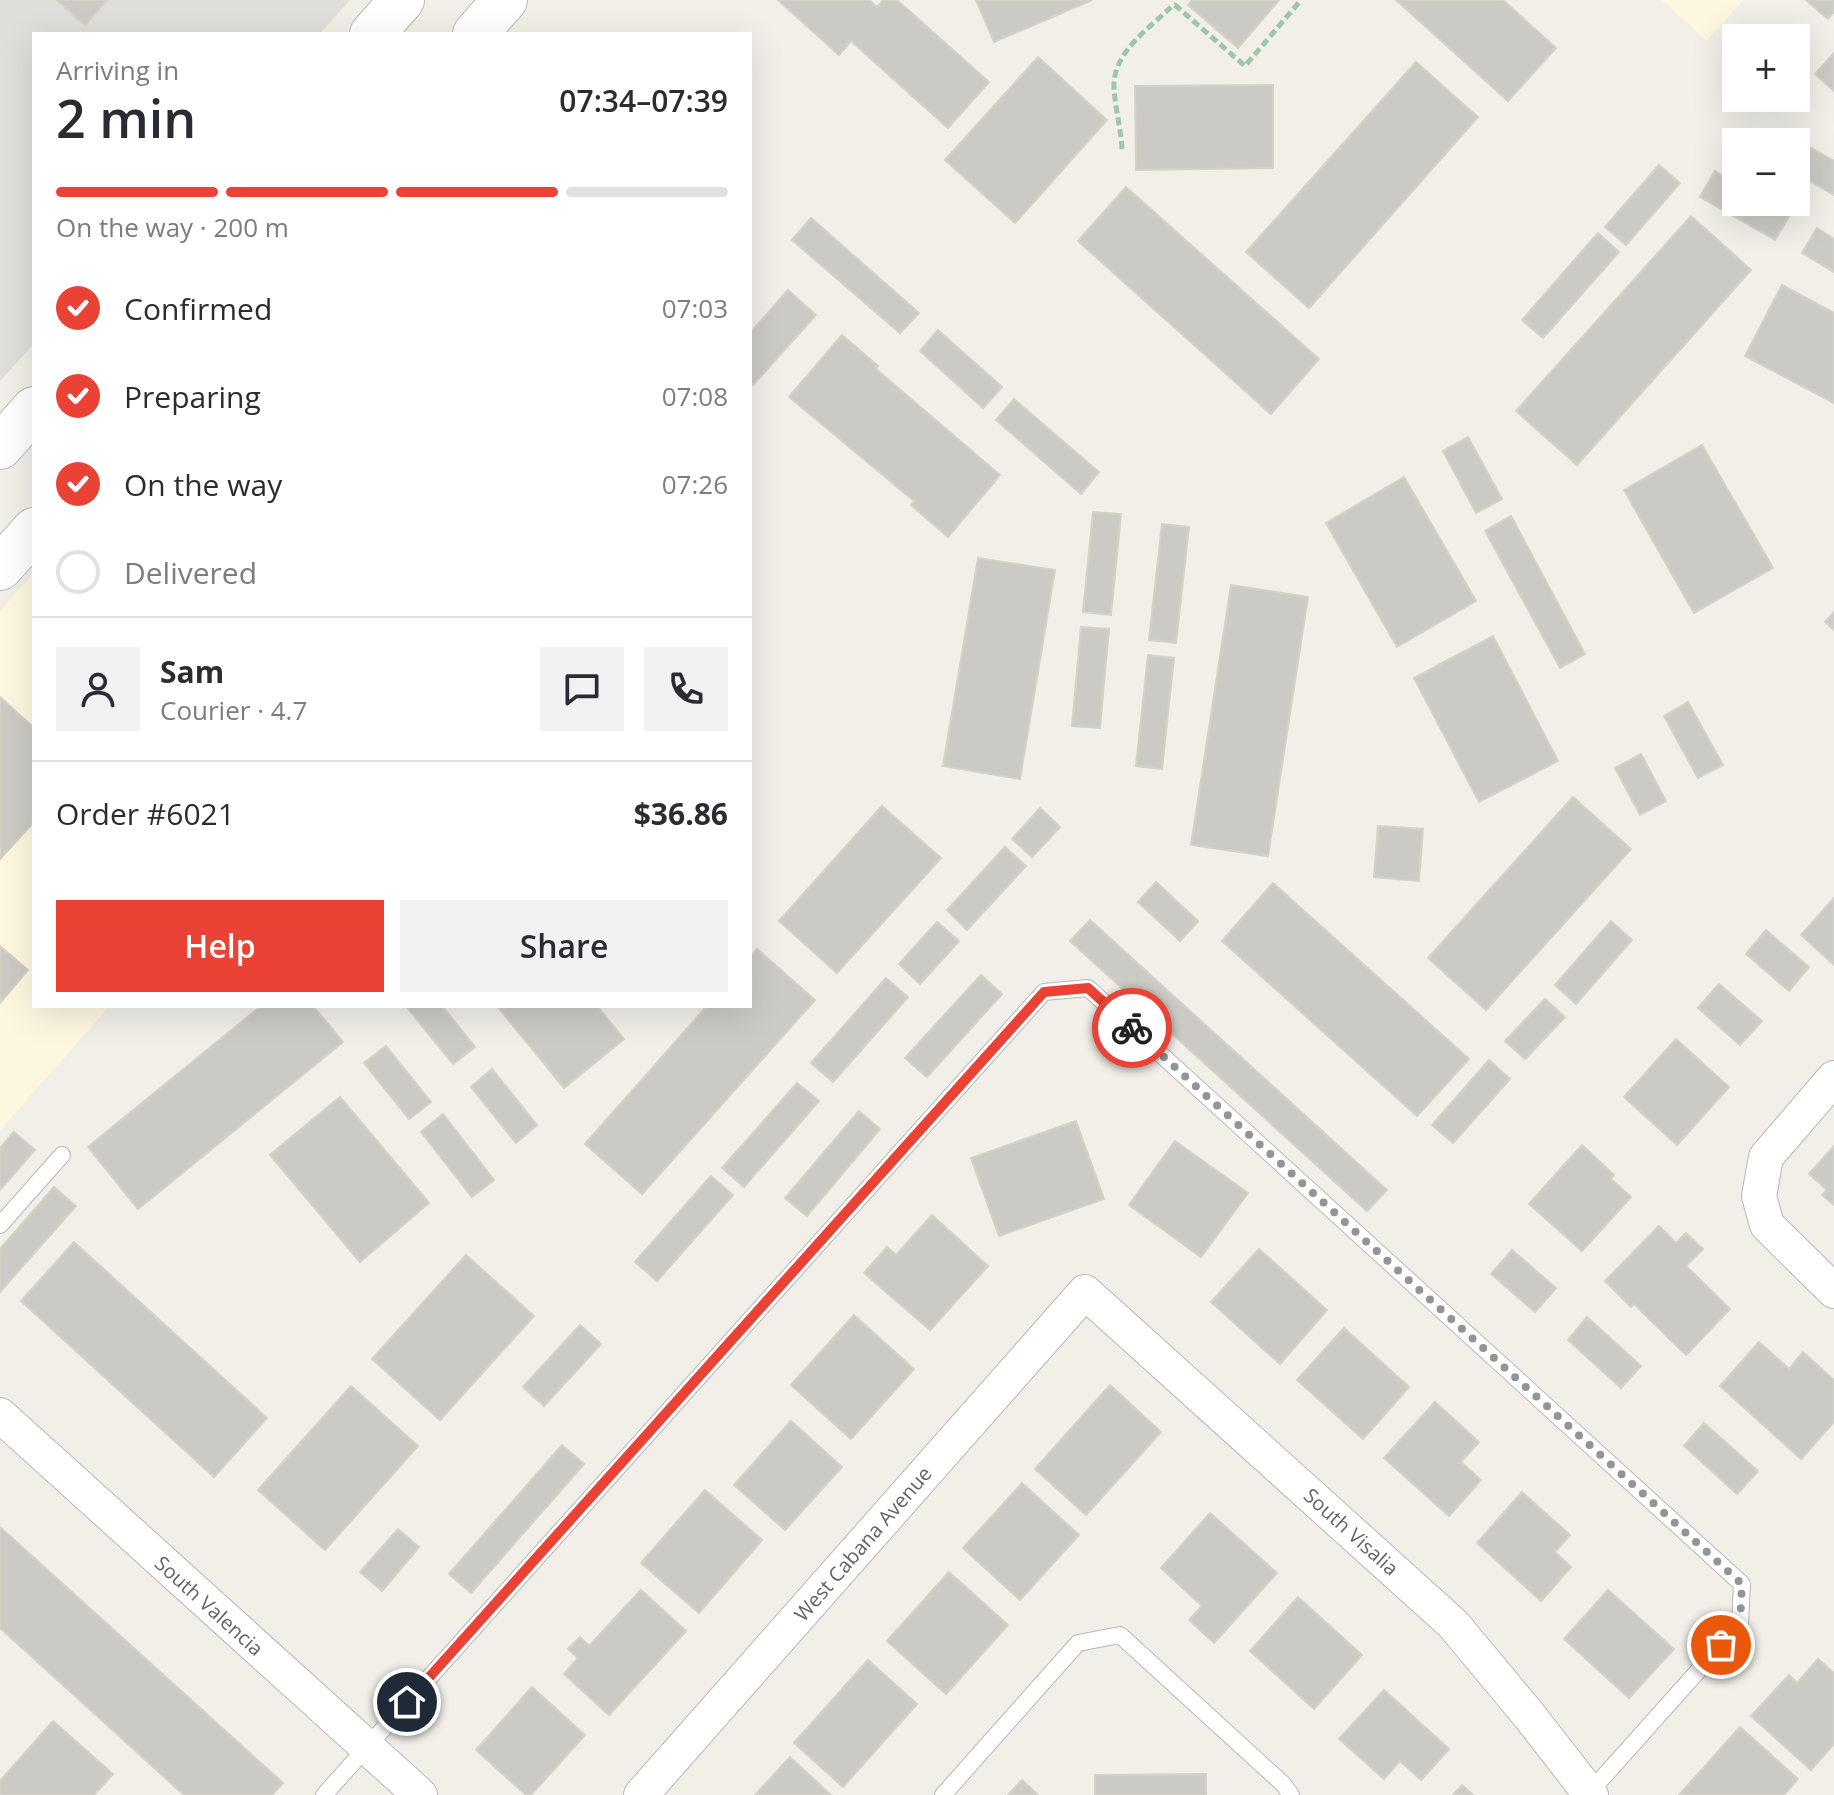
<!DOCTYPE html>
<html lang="en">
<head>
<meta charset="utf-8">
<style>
  :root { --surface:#fff; --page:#f2f2f3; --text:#2b2b33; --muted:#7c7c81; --line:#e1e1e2; --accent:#ea4335 }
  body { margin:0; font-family:"Open Sans",sans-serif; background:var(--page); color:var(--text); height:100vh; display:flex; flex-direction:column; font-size:30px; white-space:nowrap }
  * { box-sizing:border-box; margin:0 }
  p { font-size:26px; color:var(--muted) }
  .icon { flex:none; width:44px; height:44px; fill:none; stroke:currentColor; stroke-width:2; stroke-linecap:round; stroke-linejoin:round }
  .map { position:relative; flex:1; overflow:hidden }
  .details { position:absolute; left:32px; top:32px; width:720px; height:976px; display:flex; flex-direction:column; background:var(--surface); border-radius:0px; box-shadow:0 8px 32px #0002 }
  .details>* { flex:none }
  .buttons { position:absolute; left:1722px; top:24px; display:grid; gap:16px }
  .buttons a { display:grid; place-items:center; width:88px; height:88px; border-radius:0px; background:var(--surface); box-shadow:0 8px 32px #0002; font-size:40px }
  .pin { position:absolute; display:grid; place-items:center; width:68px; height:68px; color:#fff; margin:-34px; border:4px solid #fff; border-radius:50%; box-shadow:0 2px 8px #0007 }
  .courier { position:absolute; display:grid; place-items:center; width:80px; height:80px; margin:-40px; border:6px solid #ea4335; border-radius:50%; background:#fff; color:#222; box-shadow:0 2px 10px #0007 }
  .overview em { font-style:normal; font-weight:600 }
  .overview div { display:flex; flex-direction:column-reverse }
  .overview { display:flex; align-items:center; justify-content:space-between; height:136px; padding:0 24px }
  h1 { font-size:52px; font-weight:600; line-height:60px }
  .bar { display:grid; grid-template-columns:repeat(4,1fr); gap:12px 8px; align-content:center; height:96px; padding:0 24px }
  .bar i { height:10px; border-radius:6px; background:var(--line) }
  .bar .active { background:var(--accent) }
  .bar p { grid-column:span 4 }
  .line { display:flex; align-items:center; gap:20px; padding:0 24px; border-top:2px solid var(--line) }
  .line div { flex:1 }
  .round { display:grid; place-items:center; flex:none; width:84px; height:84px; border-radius:0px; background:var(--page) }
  ol { padding:0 24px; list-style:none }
  li { display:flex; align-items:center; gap:24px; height:88px }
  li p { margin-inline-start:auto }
  li .icon { padding:8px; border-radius:50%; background:var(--accent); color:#fff; stroke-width:4 }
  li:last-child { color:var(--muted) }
  li i { width:44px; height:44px; border:4px solid var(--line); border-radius:50% }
  .cta { display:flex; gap:16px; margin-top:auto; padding:16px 24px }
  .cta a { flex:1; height:92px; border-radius:0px; background:var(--accent); color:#fff; font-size:32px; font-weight:600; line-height:92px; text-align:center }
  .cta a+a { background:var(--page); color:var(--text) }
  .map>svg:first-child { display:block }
</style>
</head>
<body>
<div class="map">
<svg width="1834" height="1795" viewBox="0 0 1834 1795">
  <rect width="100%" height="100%" fill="#f1efe8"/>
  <g fill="#fef7e0">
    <path d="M 1662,0 L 1743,0 L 1707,41 Z"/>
    <path d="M 34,573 L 34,1006 L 110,1006 L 0,1130 L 0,611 Z"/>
  </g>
  <path fill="#e0deda" d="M 0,0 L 350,0 L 319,34 L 34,34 L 34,344 L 0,381 Z"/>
  <g fill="#cccac5" stroke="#d6d1c6" stroke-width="2">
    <path d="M 57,0 L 107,0 L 85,25 Z"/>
    <path d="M 778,0 L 869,0 L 877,7 L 883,0 L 897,0 L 989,82 L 948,128 L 851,41 L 839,55 Z"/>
    <path d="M 976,0 L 1092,0 L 994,42 Z"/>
    <path d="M 1192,0 L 1279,0 L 1238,48 L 1188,5 Z"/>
    <path d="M 1396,0 L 1503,0 L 1556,48 L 1508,101 Z"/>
    <path d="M 1806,0 L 1834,0 L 1834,12 L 1828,19 Z"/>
    <path d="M 1834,53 L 1834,91 L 1815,74 Z"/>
    <path d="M 1038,57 L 1107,120 L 1015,223 L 945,160 Z"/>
    <path d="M 1416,62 L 1478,117 L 1309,308 L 1246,252 Z"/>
    <path d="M 1273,85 L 1273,168 L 1136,170 L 1135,86 Z"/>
    <path d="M 1793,138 L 1834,161 L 1834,195 L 1796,173 L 1796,142 L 1791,142 Z"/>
    <path d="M 1659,165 L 1680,183 L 1626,245 L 1605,227 Z"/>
    <path d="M 1715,171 L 1736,184 L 1736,202 L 1768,202 L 1790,215 L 1775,240 L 1700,197 Z"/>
    <path d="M 1126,187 L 1319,359 L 1271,414 L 1078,241 Z"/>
    <path d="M 1691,216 L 1751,270 L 1577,465 L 1516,411 Z"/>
    <path d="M 811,218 L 919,313 L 900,333 L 792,240 Z"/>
    <path d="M 1817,228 L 1834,239 L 1834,272 L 1802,253 Z"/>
    <path d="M 1598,233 L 1619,252 L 1543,338 L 1522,320 Z"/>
    <path d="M 1782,285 L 1834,313 L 1834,403 L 1745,356 Z"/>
    <path d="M 788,290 L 816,315 L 753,385 L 750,382 L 750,333 Z"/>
    <path d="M 938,330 L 1002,387 L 983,408 L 920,351 Z"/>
    <path d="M 842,335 L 878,366 L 876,369 L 1000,475 L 948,537 L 911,505 L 914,501 L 789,397 Z"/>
    <path d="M 1014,399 L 1099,472 L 1081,494 L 996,420 Z"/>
    <path d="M 1468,437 L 1502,499 L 1476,513 L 1443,451 Z"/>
    <path d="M 1702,445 L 1773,568 L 1694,613 L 1624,490 Z"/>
    <path d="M 1404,477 L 1476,601 L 1397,647 L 1326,523 Z"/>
    <path d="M 1093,512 L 1121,514 L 1111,615 L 1083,612 Z"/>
    <path d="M 1511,516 L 1585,654 L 1560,668 L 1485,531 Z"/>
    <path d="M 1162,524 L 1189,527 L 1176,643 L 1149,640 Z"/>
    <path d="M 978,558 L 1055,570 L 1020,779 L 943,766 Z"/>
    <path d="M 1231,585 L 1308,597 L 1268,856 L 1191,845 Z"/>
    <path d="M 1834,612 L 1834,630 L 1825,622 Z"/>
    <path d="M 1081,627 L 1109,629 L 1100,728 L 1072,726 Z"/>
    <path d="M 1493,636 L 1558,761 L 1479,802 L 1414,678 Z"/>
    <path d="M 1148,655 L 1174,658 L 1162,769 L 1136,766 Z"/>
    <path d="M 0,697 L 34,728 L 34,822 L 0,859 Z"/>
    <path d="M 1688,702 L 1723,765 L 1698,778 L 1664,716 Z"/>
    <path d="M 1641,754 L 1666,801 L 1640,815 L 1615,768 Z"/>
    <path d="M 1573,797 L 1631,849 L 1486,1010 L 1428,958 Z"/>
    <path d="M 882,806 L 941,858 L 837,973 L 779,921 Z"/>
    <path d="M 1040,808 L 1060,827 L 1032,857 L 1012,839 Z"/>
    <path d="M 1378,826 L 1423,829 L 1419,881 L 1374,877 Z"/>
    <path d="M 1005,847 L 1026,866 L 967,930 L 947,910 Z"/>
    <path d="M 1156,882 L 1198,921 L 1180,941 L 1138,902 Z"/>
    <path d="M 1273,883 L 1469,1059 L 1417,1116 L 1222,941 Z"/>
    <path d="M 1834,898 L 1834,965 L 1801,935 Z"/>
    <path d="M 1090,920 L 1387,1190 L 1367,1211 L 1070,941 Z"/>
    <path d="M 1611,921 L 1632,940 L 1576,1004 L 1555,985 Z"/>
    <path d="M 937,922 L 959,941 L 920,984 L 899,964 Z"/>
    <path d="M 1766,930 L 1809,967 L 1789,991 L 1746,954 Z"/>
    <path d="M 0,946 L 28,970 L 0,1003 Z"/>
    <path d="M 757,949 L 815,1000 L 642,1194 L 585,1144 L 707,1006 L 750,1006 L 750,957 Z"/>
    <path d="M 981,975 L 1002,994 L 927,1077 L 905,1058 Z"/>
    <path d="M 886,978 L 908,997 L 833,1082 L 811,1063 Z"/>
    <path d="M 1719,984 L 1762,1021 L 1740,1045 L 1698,1008 Z"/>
    <path d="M 1545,999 L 1565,1017 L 1525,1059 L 1505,1041 Z"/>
    <path d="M 261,1006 L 313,1006 L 343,1042 L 138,1209 L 88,1147 Z"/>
    <path d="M 406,1006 L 442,1006 L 475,1047 L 453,1064 Z"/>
    <path d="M 497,1006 L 597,1006 L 624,1039 L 564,1088 Z"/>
    <path d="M 1676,1039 L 1729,1087 L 1677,1145 L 1624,1097 Z"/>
    <path d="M 386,1046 L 431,1102 L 409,1119 L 364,1063 Z"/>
    <path d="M 1489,1060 L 1510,1079 L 1453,1143 L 1432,1125 Z"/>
    <path d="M 492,1069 L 537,1125 L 516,1143 L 471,1087 Z"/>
    <path d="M 797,1083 L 819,1101 L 744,1187 L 722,1168 Z"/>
    <path d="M 340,1097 L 429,1203 L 360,1262 L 270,1155 Z"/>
    <path d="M 859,1111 L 880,1129 L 807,1216 L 785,1198 Z"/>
    <path d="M 443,1114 L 494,1180 L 472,1197 L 421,1132 Z"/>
    <path d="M 1076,1121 L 1104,1199 L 999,1236 L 971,1158 Z"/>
    <path d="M 14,1132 L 35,1150 L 0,1190 L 0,1148 Z"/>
    <path d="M 1175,1141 L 1248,1193 L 1201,1257 L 1129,1205 Z"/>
    <path d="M 1582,1145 L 1614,1175 L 1611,1179 L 1631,1197 L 1582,1251 L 1529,1204 Z"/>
    <path d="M 1834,1146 L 1834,1205 L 1822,1195 L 1827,1190 L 1809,1174 Z"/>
    <path d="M 711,1176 L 733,1195 L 657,1281 L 635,1262 Z"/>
    <path d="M 54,1187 L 76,1206 L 0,1292 L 0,1249 Z"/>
    <path d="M 932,1215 L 988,1266 L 930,1330 L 864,1273 L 887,1247 L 896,1255 Z"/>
    <path d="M 1659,1226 L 1676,1243 L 1686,1233 L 1703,1249 L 1686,1266 L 1730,1309 L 1686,1355 L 1634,1304 L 1631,1307 L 1605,1281 Z"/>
    <path d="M 74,1242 L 267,1418 L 214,1477 L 21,1301 Z"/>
    <path d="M 1259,1249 L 1327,1310 L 1280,1364 L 1211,1302 Z"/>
    <path d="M 1512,1250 L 1556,1288 L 1535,1312 L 1491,1274 Z"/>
    <path d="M 466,1255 L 534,1316 L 440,1420 L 372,1359 Z"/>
    <path d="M 854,1315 L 914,1369 L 851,1439 L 791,1385 Z"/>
    <path d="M 1587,1317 L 1641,1366 L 1621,1388 L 1568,1340 Z"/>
    <path d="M 580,1325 L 601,1344 L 544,1406 L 523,1387 Z"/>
    <path d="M 1344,1328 L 1409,1387 L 1363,1439 L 1297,1380 Z"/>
    <path d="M 1759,1342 L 1789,1369 L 1803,1352 L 1834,1380 L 1834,1422 L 1801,1459 L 1720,1386 Z"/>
    <path d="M 1110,1385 L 1161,1432 L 1086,1515 L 1035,1469 Z"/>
    <path d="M 351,1386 L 418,1446 L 325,1550 L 258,1490 Z"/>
    <path d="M 1435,1402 L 1479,1442 L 1461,1462 L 1481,1480 L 1449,1516 L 1384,1458 Z"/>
    <path d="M 791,1421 L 842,1467 L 785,1530 L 734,1485 Z"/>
    <path d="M 1704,1423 L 1758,1471 L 1737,1494 L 1684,1446 Z"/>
    <path d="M 562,1445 L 584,1464 L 471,1593 L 449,1574 Z"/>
    <path d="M 1022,1483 L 1079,1535 L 1020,1600 L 963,1548 Z"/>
    <path d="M 705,1490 L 762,1540 L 699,1613 L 641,1563 Z"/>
    <path d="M 1522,1492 L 1570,1535 L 1555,1552 L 1571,1567 L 1541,1601 L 1477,1543 Z"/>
    <path d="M 1210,1513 L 1277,1573 L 1214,1643 L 1189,1620 L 1202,1606 L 1161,1568 Z"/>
    <path d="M 0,1527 L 283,1783 L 272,1795 L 184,1795 L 0,1628 Z"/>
    <path d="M 398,1529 L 419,1547 L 382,1591 L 360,1572 Z"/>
    <path d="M 949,1572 L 1008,1625 L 946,1694 L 887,1641 Z"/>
    <path d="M 641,1590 L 686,1631 L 609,1715 L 564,1674 L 578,1658 L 568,1649 L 580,1637 L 589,1646 Z"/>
    <path d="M 1608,1590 L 1674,1649 L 1629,1698 L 1564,1639 Z"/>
    <path d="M 1298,1597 L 1362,1655 L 1314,1709 L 1250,1651 Z"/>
    <path d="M 1818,1659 L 1834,1673 L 1834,1744 L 1811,1770 L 1751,1716 L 1789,1675 L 1797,1683 Z"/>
    <path d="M 868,1660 L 917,1704 L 843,1787 L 794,1743 Z"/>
    <path d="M 532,1687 L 585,1735 L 531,1795 L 526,1795 L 476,1750 Z"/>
    <path d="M 1384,1690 L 1449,1749 L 1421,1780 L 1400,1761 L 1384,1779 L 1339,1739 Z"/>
    <path d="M 53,1721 L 113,1774 L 94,1795 L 0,1795 L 0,1781 Z"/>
    <path d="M 1740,1727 L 1798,1779 L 1784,1795 L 1679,1795 Z"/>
    <path d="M 790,1757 L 831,1795 L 755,1795 Z"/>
    <path d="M 1206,1774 L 1206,1795 L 1095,1795 L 1095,1775 Z"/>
    <path d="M 1022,1780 L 1038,1795 L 1008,1795 Z"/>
    <path d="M 1462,1785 L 1473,1795 L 1453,1795 Z"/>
  </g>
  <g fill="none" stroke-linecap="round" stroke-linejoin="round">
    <defs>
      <g id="lane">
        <path d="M 0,1225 L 62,1155"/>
        <path d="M 324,1795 L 1044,992 L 1088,988 L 1742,1584 L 1740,1624 L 1589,1793"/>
        <path d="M 943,1795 L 1078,1643 L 1120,1635 L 1283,1784 L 1291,1795"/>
      </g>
      <g id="street">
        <path d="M 1834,1078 L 1766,1157 L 1759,1196 L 1767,1225 L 1834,1291"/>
        <path d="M 0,1415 L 420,1795"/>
        <path d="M 641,1795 L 1085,1292 L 1453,1624 L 1528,1714 L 1591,1795"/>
      </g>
      <g id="secondary">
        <path d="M 372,34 L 402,0"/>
        <path d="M 475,34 L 505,0"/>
        <path d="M 0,447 L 34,409"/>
        <path d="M 0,568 L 34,530"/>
      </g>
    </defs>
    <use href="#lane" stroke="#b5b8bc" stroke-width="18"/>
    <use href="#street" stroke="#b5b8bc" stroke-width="36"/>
    <use href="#secondary" stroke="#b6babf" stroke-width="46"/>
    <path stroke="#9cc7a9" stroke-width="5" stroke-dasharray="8 4" stroke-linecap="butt" d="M 1122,149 C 1121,129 1115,108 1114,87 C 1113,53 1147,30 1170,8 L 1175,5 L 1245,66 L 1301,0"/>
    <use href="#lane" stroke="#fff" stroke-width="16"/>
    <use href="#street" stroke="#fff" stroke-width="34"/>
    <use href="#secondary" stroke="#fff" stroke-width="44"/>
  </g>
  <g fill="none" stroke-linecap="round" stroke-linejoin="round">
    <path stroke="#929495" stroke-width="8" stroke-dasharray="0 14.4" d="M 1132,1028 L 1742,1584 L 1740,1624 L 1721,1645"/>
    <path stroke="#ea4335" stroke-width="10" d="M 407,1702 L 1044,992 L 1088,988 L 1132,1028"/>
  </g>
  <g text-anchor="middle" stroke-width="6" stroke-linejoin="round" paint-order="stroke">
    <g font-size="20" fill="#5f6368" stroke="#fff">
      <text transform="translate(1351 1532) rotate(42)" y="7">South Visalia</text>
      <text transform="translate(863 1544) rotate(-49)" y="7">West Cabana Avenue</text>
      <text transform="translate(209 1606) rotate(42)" y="7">South Valencia</text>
    </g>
  </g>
</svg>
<div class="buttons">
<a>+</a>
<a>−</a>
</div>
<div class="pin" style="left:1721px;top:1645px;background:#ea580c"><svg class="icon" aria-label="bag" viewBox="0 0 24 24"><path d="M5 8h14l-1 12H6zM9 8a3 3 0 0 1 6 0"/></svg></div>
<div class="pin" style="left:407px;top:1702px;background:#1f2937"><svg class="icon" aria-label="home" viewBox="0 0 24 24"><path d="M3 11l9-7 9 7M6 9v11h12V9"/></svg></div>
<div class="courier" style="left:1132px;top:1028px"><svg class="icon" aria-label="bike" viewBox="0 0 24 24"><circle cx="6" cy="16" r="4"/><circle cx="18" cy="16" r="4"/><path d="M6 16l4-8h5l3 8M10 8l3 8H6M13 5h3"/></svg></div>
<section class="details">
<div class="overview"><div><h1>2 min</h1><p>Arriving in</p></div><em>07:34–07:39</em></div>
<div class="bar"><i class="active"></i><i class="active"></i><i class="active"></i><i></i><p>On the way · 200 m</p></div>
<ol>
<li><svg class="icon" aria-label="check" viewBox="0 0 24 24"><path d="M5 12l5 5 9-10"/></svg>Confirmed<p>07:03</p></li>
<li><svg class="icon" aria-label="check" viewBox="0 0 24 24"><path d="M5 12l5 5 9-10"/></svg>Preparing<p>07:08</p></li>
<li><svg class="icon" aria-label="check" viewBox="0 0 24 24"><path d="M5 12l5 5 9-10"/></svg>On the way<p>07:26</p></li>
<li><i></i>Delivered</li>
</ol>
<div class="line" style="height:144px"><a class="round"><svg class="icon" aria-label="person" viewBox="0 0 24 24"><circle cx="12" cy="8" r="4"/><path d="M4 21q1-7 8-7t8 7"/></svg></a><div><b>Sam</b><p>Courier · 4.7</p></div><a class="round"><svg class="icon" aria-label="chat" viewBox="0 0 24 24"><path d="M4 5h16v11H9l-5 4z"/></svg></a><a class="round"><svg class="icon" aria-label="phone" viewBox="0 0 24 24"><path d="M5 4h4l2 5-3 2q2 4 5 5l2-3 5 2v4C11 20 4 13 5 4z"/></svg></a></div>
<div class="line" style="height:104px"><div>Order #6021</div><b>$36.86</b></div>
<div class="cta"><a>Help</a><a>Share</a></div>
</section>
</div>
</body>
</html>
